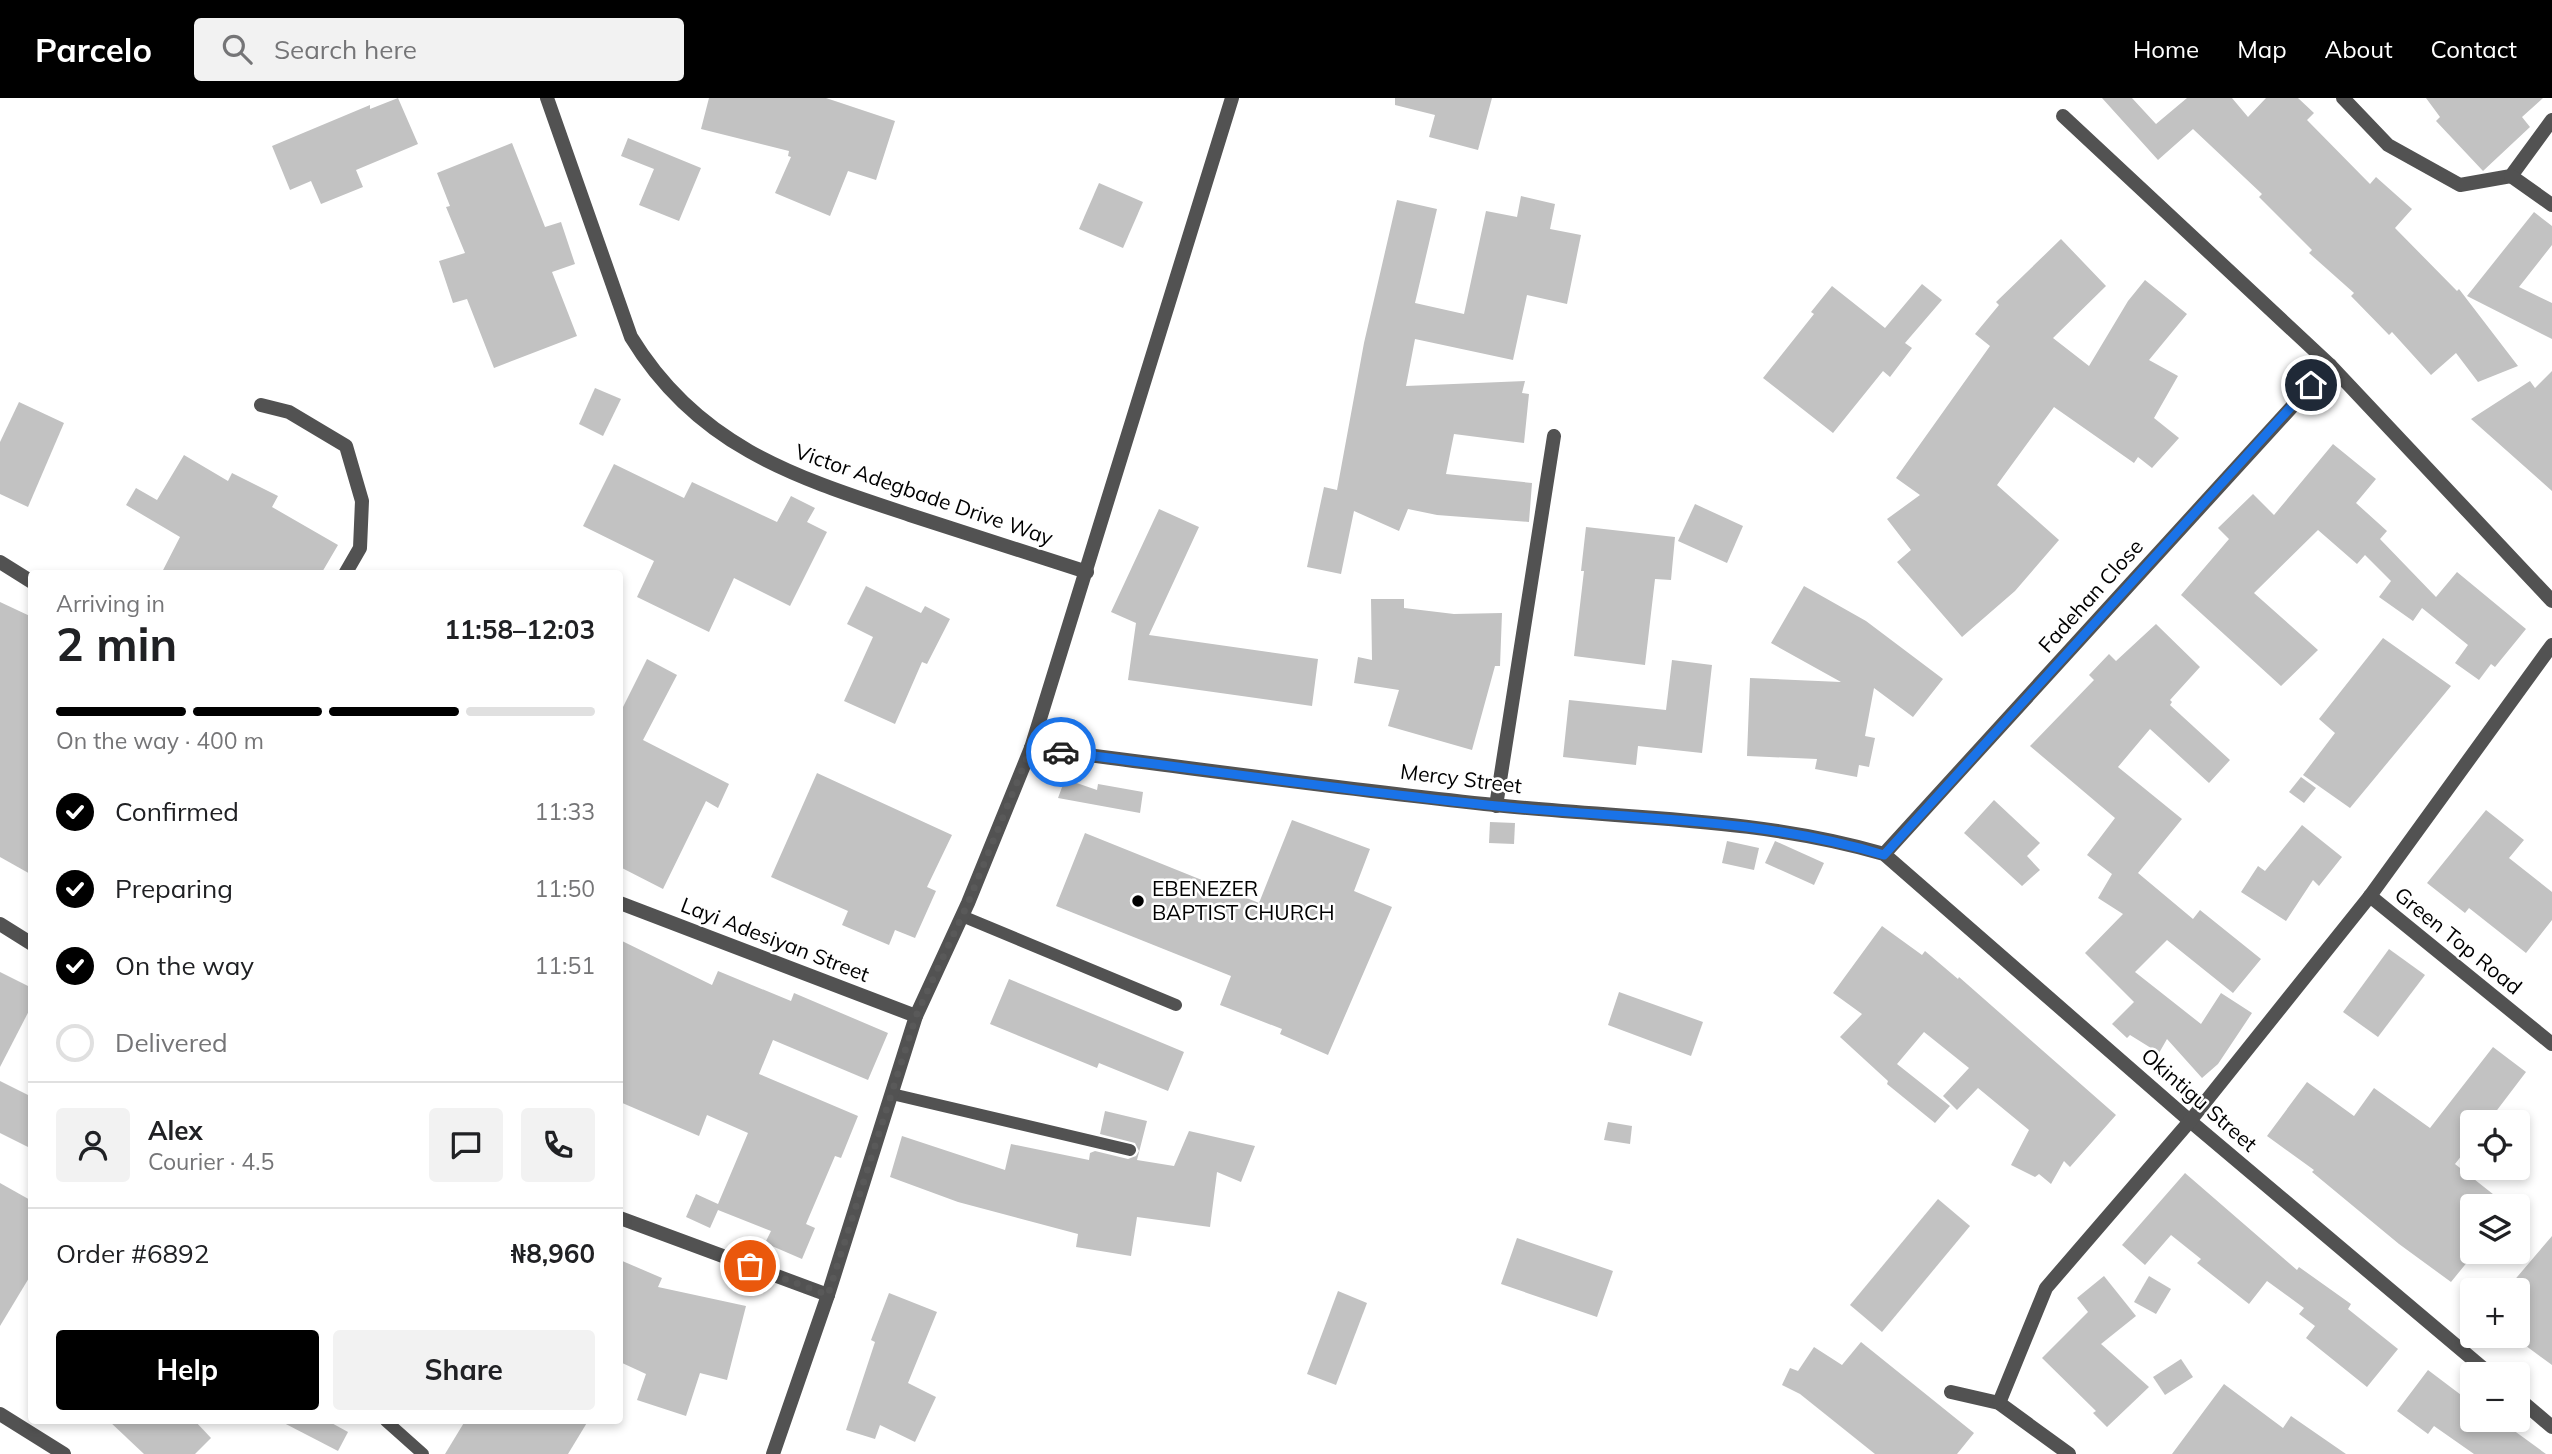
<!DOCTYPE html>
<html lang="en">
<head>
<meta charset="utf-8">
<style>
  :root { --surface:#fff; --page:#f2f2f2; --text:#202124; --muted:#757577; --line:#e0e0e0; --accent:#000 }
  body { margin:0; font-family:Mulish,sans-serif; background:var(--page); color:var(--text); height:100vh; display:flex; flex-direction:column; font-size:26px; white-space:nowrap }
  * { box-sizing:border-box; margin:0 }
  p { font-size:23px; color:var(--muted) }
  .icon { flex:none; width:38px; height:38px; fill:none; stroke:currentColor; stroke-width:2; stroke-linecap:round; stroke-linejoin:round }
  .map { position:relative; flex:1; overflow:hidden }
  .drawer { position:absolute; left:28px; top:472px; width:595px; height:854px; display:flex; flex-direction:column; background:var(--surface); border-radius:7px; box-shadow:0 4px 10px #0003 }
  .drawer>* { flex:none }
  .buttons { position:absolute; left:2460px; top:1012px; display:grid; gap:14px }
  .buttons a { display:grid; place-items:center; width:70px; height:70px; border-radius:7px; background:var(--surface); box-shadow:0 4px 10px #0003; font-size:35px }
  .pin { position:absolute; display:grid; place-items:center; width:60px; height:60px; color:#fff; margin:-30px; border:4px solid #fff; border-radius:50%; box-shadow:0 2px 7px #0007 }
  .courier { position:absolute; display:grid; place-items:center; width:70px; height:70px; margin:-35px; border:5px solid #1a73e8; border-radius:50%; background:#fff; color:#222; box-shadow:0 2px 9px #0007 }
  .headline em { font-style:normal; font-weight:700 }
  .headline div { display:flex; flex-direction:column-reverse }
  .headline { display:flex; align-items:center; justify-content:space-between; height:119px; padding:0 28px }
  h1 { font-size:46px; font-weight:700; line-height:52px }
  .bar { display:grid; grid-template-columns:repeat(4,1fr); gap:10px 7px; align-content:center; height:84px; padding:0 28px }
  .bar i { height:9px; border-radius:5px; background:var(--line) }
  .bar .current { background:var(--accent) }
  .bar p { grid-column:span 4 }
  .line { display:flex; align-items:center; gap:18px; padding:0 28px; border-top:2px solid var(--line) }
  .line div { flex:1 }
  .round { display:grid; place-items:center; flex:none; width:74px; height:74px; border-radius:7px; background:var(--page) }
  ol { padding:0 28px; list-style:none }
  li { display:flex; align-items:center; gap:21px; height:77px }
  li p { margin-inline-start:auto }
  li .icon { padding:7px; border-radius:50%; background:var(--accent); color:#fff; stroke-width:4 }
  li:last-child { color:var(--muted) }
  li i { width:38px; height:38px; border:4px solid var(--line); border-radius:50% }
  .action { display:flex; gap:14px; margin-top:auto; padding:14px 28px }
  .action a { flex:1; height:80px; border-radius:7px; background:var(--accent); color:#fff; font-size:28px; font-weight:700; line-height:80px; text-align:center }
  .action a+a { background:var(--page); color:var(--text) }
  header { display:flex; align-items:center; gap:42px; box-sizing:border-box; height:98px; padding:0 35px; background:var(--accent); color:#fff }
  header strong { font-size:33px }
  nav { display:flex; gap:38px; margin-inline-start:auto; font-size:24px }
  .search { width:490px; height:63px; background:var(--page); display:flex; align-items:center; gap:18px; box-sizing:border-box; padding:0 24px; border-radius:7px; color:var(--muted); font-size:26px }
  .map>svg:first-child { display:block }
</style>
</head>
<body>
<header>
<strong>Parcelo</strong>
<div class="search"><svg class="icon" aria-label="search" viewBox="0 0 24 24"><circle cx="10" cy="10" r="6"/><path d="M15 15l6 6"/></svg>Search here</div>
<nav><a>Home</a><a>Map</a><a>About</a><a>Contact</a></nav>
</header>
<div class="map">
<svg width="2552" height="1356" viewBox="0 0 2552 1356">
  <rect width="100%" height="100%" fill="#fff"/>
  <g fill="#c2c2c2">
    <path d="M 398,0 L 418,46 L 356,72 L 363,89 L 321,106 L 311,83 L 290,92 L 272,48 L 370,7 L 370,11 Z"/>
    <path d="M 709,0 L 826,0 L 895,23 L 876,82 L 848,73 L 830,118 L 775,95 L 791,59 L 788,58 L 789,53 L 701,31 Z"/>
    <path d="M 1395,0 L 1492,0 L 1478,52 L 1429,39 L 1435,17 L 1395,7 Z"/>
    <path d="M 2102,0 L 2132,0 L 2156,26 L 2187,0 L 2232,0 L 2248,19 L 2266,0 L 2298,0 L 2314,15 L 2307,22 L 2370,86 L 2376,79 L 2412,111 L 2395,130 L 2457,193 L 2459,191 L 2518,268 L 2478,284 L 2456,255 L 2431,277 L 2392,234 L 2389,237 L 2351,198 L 2354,195 L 2309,155 L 2312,152 L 2259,99 L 2262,96 L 2193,31 L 2158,62 Z"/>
    <path d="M 2426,0 L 2543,0 L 2522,19 L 2530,29 L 2483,73 L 2436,23 L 2440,19 Z"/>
    <path d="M 628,40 L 701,70 L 679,123 L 639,107 L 654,71 L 621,58 Z"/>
    <path d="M 512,45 L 545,129 L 561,124 L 575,166 L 552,174 L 577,238 L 494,270 L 467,201 L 453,205 L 439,163 L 465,155 L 446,109 L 450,108 L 437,75 Z"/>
    <path d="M 1099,85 L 1143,104 L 1123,150 L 1079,131 Z"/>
    <path d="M 1521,98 L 1555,106 L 1550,131 L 1581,137 L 1567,206 L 1527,197 L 1513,262 L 1415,241 L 1406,288 L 1525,283 L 1522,295 L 1529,296 L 1524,345 L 1454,336 L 1446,376 L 1532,385 L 1529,424 L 1437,417 L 1408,411 L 1399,433 L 1354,413 L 1341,476 L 1307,469 L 1324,389 L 1337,392 L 1364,245 L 1397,102 L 1437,111 L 1415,205 L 1464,216 L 1486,113 L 1517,119 Z"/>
    <path d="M 2534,114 L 2552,128 L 2552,147 L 2519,189 L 2552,205 L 2552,241 L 2467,198 Z"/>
    <path d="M 2061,141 L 2106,188 L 2053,240 L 2089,268 L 2128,203 L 2145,182 L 2187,216 L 2149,262 L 2178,278 L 2154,320 L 2179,340 L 2152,370 L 2138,359 L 2134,365 L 2054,309 L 1997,387 L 2059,442 L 2015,493 L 1962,539 L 1897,464 L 1911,452 L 1887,421 L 1920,397 L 1896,380 L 1990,248 L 1975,236 L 1999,207 L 1996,204 Z"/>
    <path d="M 1922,186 L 1942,202 L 1905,245 L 1912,250 L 1890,279 L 1883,273 L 1833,335 L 1763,280 L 1814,216 L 1811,214 L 1832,188 L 1885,230 Z"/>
    <path d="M 2552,273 L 2552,393 L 2471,321 L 2530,283 L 2535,290 Z"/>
    <path d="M 595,290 L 621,301 L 603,338 L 579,326 Z"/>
    <path d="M 19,304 L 64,325 L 28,409 L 0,396 L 0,344 Z"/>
    <path d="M 2333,346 L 2376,381 L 2356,405 L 2387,433 L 2380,441 L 2436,499 L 2457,474 L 2526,531 L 2495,569 L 2491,566 L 2479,582 L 2455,565 L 2468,547 L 2422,510 L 2413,523 L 2379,499 L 2391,483 L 2365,457 L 2357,466 L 2318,432 L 2254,495 L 2318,552 L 2281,588 L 2181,497 L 2229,441 L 2218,430 L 2253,396 L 2274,417 Z"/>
    <path d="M 184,357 L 228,383 L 232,375 L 278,398 L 272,409 L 338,447 L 321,476 L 161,476 L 180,439 L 126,407 L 136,390 L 157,402 Z"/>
    <path d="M 614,366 L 684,400 L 692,384 L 777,424 L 791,398 L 815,410 L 807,424 L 827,434 L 790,508 L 734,480 L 709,534 L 637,499 L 654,463 L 583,428 Z"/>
    <path d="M 1695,406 L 1743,428 L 1727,465 L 1678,443 Z"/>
    <path d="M 1159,411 L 1199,429 L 1149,537 L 1318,561 L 1312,608 L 1128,582 L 1136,525 L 1111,514 Z"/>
    <path d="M 1586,429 L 1675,439 L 1671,482 L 1655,481 L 1645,567 L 1574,558 L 1584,473 L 1581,473 Z"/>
    <path d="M 866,488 L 921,515 L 925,508 L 950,521 L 927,566 L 922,564 L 895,626 L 844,603 L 873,539 L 847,526 Z"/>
    <path d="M 1804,488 L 1866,523 L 1943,581 L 1913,619 L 1874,590 L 1865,638 L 1875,640 L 1869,669 L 1859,667 L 1857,679 L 1815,671 L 1817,661 L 1747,658 L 1750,580 L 1841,584 L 1771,545 Z"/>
    <path d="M 1371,501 L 1404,501 L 1404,510 L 1454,516 L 1502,515 L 1500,568 L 1495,568 L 1472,652 L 1388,628 L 1399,592 L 1354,585 L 1358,559 L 1372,562 Z"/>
    <path d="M 0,504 L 32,519 L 32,777 L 0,759 Z"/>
    <path d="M 2156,526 L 2200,569 L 2170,602 L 2172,604 L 2170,607 L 2230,662 L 2209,685 L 2150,631 L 2118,669 L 2182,721 L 2138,775 L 2193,821 L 2200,812 L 2261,861 L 2233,895 L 2167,842 L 2135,874 L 2201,926 L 2221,895 L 2252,915 L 2218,966 L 2202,980 L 2167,941 L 2159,955 L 2130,937 L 2127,940 L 2112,926 L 2134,904 L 2085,855 L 2123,816 L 2098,800 L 2112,776 L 2087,757 L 2115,720 L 2030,648 L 2094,582 L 2089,577 L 2109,556 L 2116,563 Z"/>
    <path d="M 2383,540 L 2451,588 L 2350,710 L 2303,677 L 2335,635 L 2319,621 Z"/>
    <path d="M 647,561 L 677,577 L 643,642 L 729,686 L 718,710 L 706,703 L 663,791 L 620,769 L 620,615 Z"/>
    <path d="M 1672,562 L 1712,567 L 1702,655 L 1638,648 L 1636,667 L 1563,659 L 1569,602 L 1666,612 Z"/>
    <path d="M 817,675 L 952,737 L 927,789 L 936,793 L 915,840 L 895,832 L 889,847 L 842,827 L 848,813 L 771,779 Z"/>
    <path d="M 2301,679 L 2316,690 L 2304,705 L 2289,694 Z"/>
    <path d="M 1065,681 L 1097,692 L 1098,686 L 1143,694 L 1140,715 L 1058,700 Z"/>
    <path d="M 1994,702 L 2040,745 L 2027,758 L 2040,772 L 2022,788 L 1964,735 Z"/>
    <path d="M 2486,712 L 2524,742 L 2509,760 L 2552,794 L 2552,822 L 2526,855 L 2469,810 L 2465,815 L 2427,785 Z"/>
    <path d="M 1292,722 L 1370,751 L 1354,793 L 1392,809 L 1328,957 L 1280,936 L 1282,931 L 1220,907 L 1231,878 L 1056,808 L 1085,735 L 1259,805 Z"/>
    <path d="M 1490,724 L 1515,725 L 1514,746 L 1489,745 Z"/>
    <path d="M 2302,727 L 2342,759 L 2319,788 L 2313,782 L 2286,823 L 2241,794 L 2258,768 L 2265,773 Z"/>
    <path d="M 1727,743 L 1759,750 L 1754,772 L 1722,765 Z"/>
    <path d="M 1775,743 L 1824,765 L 1814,787 L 1765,765 Z"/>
    <path d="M 1882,828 L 1922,857 L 1925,853 L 1958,881 L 1959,879 L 2116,1017 L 2070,1069 L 2064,1063 L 2051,1086 L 2039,1076 L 2035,1079 L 2011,1067 L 2029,1032 L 1978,990 L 1957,1012 L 1943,998 L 1969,970 L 1924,934 L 1897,966 L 1950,1008 L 1935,1025 L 1887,986 L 1888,983 L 1840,939 L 1862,916 L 1833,895 Z"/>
    <path d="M 620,842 L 712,887 L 718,873 L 791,903 L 794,895 L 888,935 L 868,982 L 773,942 L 759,976 L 858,1018 L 841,1060 L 835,1058 L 806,1126 L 815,1130 L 802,1161 L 765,1145 L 771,1133 L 718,1112 L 710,1130 L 686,1119 L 696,1096 L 718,1106 L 748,1035 L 707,1017 L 699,1038 L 620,1004 Z"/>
    <path d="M 2389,851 L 2425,877 L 2378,939 L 2343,914 Z"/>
    <path d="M 0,874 L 32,890 L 32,907 L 0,969 Z"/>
    <path d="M 1009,881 L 1184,954 L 1168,993 L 1099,965 L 1097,970 L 990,926 Z"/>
    <path d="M 1619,894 L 1703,924 L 1691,958 L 1608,927 Z"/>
    <path d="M 2493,949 L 2526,974 L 2488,1024 L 2473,1024 L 2473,1043 L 2455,1066 L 2508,1108 L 2473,1108 L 2473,1157 L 2451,1184 L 2399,1146 L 2312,1074 L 2314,1072 L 2267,1038 L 2307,984 L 2354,1018 L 2374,990 L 2430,1030 Z"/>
    <path d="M 0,983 L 32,999 L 32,1051 L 0,1035 Z"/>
    <path d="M 1105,1013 L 1147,1023 L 1137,1062 L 1174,1068 L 1189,1033 L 1255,1048 L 1241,1084 L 1217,1074 L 1210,1129 L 1137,1119 L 1131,1158 L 1076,1149 L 1078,1136 L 958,1104 L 890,1079 L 902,1038 L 1005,1072 L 1011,1046 L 1089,1062 L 1090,1055 L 1095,1053 L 1128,1061 L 1136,1058 L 1139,1053 L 1135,1045 L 1100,1036 Z"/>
    <path d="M 1608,1024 L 1632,1028 L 1630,1046 L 1604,1042 Z"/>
    <path d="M 2185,1075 L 2297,1172 L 2299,1169 L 2351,1206 L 2348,1211 L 2398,1251 L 2367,1289 L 2306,1240 L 2315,1228 L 2299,1216 L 2304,1210 L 2267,1183 L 2249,1206 L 2197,1165 L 2201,1161 L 2171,1137 L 2145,1167 L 2122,1147 Z"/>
    <path d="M 0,1085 L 32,1103 L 32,1175 L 0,1228 Z"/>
    <path d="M 1938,1101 L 1970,1128 L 1882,1234 L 1850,1207 Z"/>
    <path d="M 2552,1138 L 2552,1267 L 2518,1242 L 2518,1192 L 2506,1192 Z"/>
    <path d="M 1517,1140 L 1613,1173 L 1597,1219 L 1501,1186 Z"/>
    <path d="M 620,1162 L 662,1180 L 658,1189 L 746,1208 L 727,1282 L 700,1275 L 686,1318 L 637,1302 L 646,1276 L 620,1264 Z"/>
    <path d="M 2104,1178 L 2136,1218 L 2101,1246 L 2149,1289 L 2107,1329 L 2093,1315 L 2096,1313 L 2042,1260 L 2088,1214 L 2077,1200 Z"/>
    <path d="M 2149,1178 L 2171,1191 L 2156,1216 L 2134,1204 Z"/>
    <path d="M 1338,1193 L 1367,1205 L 1336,1287 L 1307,1276 Z"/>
    <path d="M 889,1195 L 937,1214 L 908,1285 L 936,1299 L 915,1344 L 880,1327 L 875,1341 L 846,1332 L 875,1244 L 871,1242 Z"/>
    <path d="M 1861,1244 L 1974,1335 L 1957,1356 L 1875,1356 L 1800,1296 L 1782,1287 L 1790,1270 L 1798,1273 L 1814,1249 L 1842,1267 Z"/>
    <path d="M 2181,1261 L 2193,1279 L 2165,1297 L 2153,1279 Z"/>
    <path d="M 2428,1272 L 2473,1306 L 2473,1321 L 2498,1321 L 2546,1356 L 2474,1356 L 2434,1328 L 2428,1336 L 2397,1313 Z"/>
    <path d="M 2224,1286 L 2283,1330 L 2291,1318 L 2346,1356 L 2172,1356 Z"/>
    <path d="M 109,1323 L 195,1323 L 211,1340 L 195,1356 L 144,1356 Z"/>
    <path d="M 280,1323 L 328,1323 L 348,1334 L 338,1353 Z"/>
    <path d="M 465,1323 L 588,1323 L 568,1356 L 445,1356 Z"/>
  </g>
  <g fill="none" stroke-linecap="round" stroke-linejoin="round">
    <g stroke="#525252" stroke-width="12">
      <path d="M 962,818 L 1176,907"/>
      <path d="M 892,996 L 1130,1052"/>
      <path d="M 386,1323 L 423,1356"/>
    </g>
    <g stroke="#525252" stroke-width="14">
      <path d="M 547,0 L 631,239 C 698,349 795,379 910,417 C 969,436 1028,455 1087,474"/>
      <path d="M 2343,0 L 2388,47 L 2460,87 L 2511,78 L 2552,22"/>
      <path d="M 2063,18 L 2330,267 L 2552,503"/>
      <path d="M 2511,78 L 2552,107"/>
      <path d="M 261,307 L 289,314 L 346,348 L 362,403 L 360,450 L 345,476"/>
      <path d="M 0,464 L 32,484"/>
      <path d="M 1031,650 C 1186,669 1340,691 1495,707 C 1626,721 1758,719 1884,756 L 2190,1023 L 2490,1276"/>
      <path d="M 1496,708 L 1554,338"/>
      <path d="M 1884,756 L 2330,267"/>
      <path d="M 2370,798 L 2552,946"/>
      <path d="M 620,805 L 916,918"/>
      <path d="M 0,826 L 32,846"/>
      <path d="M 620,1120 L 828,1197"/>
      <path d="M 1951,1294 L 1999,1305 L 2069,1356"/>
      <path d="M 2518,1300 L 2552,1329"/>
      <path d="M 1999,1305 L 2046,1190 L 2190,1023 L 2370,798 L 2552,547"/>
      <path d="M 0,1316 L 64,1356"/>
      <path d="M 773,1356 L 828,1197 L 916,918 L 968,805 L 1031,650 L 1232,0"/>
    </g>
  </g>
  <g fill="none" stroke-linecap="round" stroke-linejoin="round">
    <path stroke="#595959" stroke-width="7" stroke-dasharray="0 12.6" d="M 750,1168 L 828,1197 L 916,918 L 968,805 L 1031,650 L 1061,654"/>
    <path stroke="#1a73e8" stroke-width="9" d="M 1061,654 C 1206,672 1351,693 1497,708 C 1626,721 1759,719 1884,757 L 2311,287"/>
  </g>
  <circle fill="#000" stroke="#fff" stroke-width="2.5" cx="1138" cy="803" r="7"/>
  <g text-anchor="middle" stroke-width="5" stroke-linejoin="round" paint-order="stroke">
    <g font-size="21" fill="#000" stroke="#fff">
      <text transform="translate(924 397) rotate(19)" y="7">Victor Adegbade Drive Way</text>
      <text transform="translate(2091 498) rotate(-48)" y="7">Fadehan Close</text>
      <text transform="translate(1461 681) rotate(7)" y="7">Mercy Street</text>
      <text transform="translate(775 842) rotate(21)" y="7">Layi Adesiyan Street</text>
      <text transform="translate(2458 843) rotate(39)" y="7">Green Top Road</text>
      <text transform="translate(2199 1002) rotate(41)" y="7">Okintigu Street</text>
    </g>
    <g font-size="21" fill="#000" stroke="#fff" text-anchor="start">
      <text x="1152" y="798">EBENEZER<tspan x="1152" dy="24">BAPTIST CHURCH</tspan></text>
    </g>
  </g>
</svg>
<div class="buttons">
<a><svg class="icon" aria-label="locate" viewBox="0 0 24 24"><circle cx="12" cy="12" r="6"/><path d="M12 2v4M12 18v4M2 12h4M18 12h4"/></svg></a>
<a><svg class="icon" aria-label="layers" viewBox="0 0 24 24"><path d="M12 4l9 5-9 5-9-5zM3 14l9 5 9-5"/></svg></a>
<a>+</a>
<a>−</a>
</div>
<div class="pin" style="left:750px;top:1168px;background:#ea580c"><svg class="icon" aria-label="bag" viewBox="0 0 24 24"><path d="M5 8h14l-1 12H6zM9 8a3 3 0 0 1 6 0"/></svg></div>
<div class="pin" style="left:2311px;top:287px;background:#1f2937"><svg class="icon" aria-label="home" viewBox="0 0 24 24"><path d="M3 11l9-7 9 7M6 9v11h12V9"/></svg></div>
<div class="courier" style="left:1061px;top:654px"><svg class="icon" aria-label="car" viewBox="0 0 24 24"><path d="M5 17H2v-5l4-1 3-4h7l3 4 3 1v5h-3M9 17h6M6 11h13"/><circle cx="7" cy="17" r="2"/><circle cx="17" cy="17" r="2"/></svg></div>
<section class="drawer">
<div class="headline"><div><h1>2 min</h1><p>Arriving in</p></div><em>11:58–12:03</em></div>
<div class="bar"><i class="current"></i><i class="current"></i><i class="current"></i><i></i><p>On the way · 400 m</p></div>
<ol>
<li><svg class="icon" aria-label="check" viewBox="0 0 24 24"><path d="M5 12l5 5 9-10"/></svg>Confirmed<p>11:33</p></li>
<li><svg class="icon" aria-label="check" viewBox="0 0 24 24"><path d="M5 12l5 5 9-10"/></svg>Preparing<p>11:50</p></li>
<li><svg class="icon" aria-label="check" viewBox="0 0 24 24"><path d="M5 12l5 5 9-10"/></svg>On the way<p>11:51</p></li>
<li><i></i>Delivered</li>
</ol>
<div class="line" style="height:126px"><a class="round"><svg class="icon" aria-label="person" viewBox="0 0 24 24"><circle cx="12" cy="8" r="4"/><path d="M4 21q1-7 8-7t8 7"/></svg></a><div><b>Alex</b><p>Courier · 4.5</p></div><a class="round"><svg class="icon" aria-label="chat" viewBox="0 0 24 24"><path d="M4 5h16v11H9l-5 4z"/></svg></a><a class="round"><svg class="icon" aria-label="phone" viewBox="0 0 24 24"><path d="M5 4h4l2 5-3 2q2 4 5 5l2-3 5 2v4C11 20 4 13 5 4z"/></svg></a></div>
<div class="line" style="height:91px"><div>Order #6892</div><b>₦8,960</b></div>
<div class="action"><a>Help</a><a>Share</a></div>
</section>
</div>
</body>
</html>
